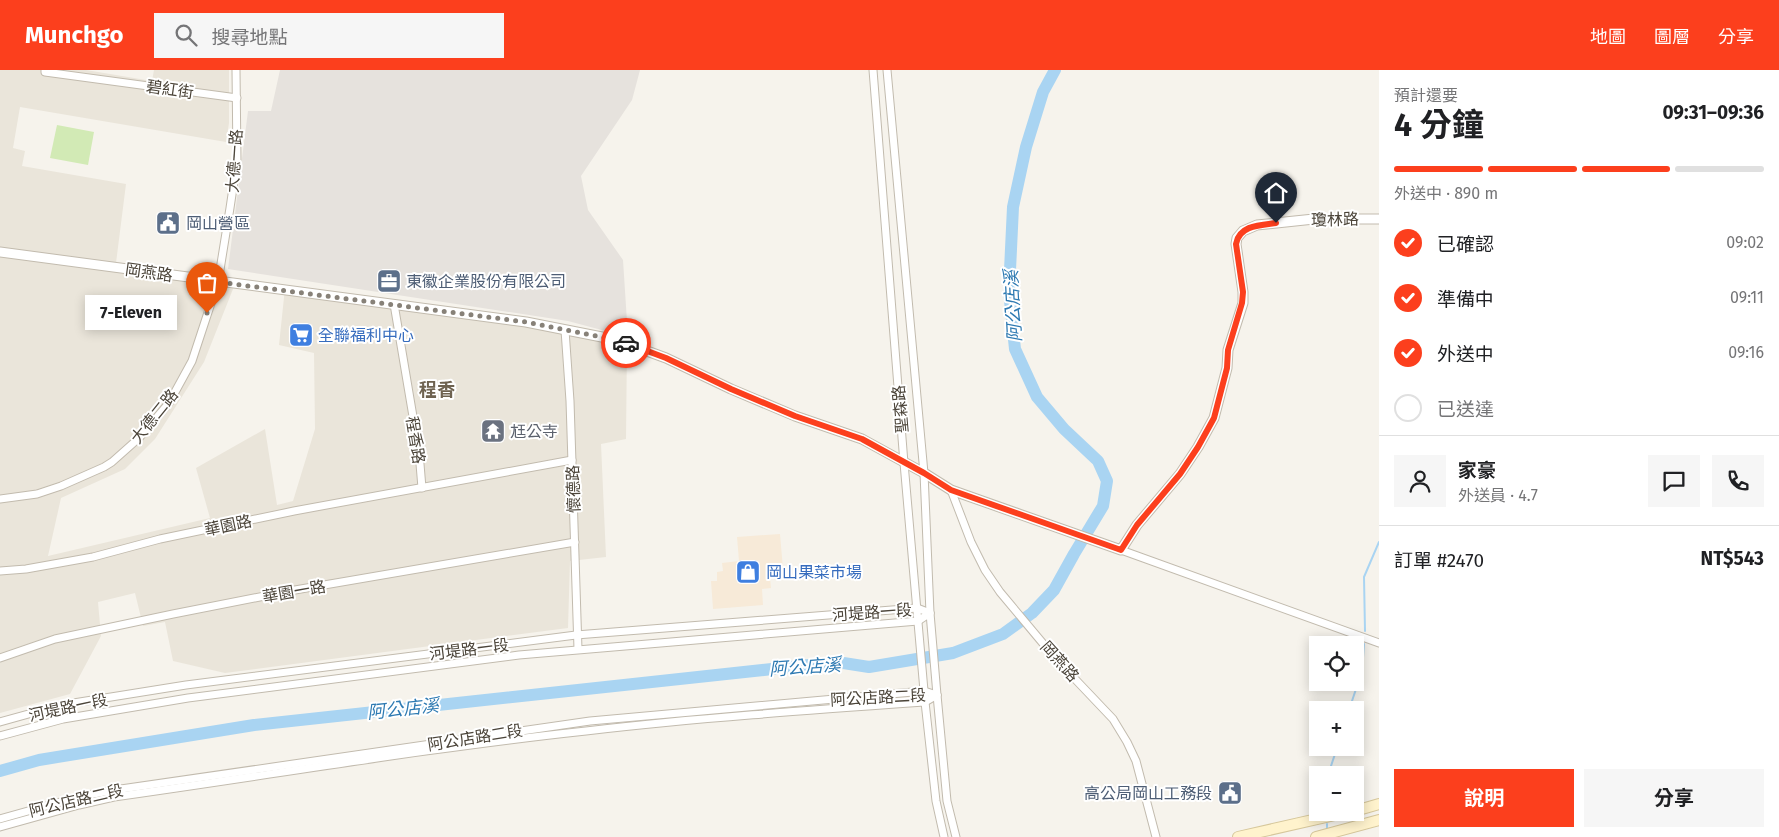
<!DOCTYPE html>
<html lang="zh-TW">
<head>
<meta charset="utf-8">
<style>
  :root { --surface:#fff; --page:#f6f6f6; --text:#202124; --muted:#757577; --line:#e0e0e0; --accent:#fc3f1d }
  body { margin:0; font-family:"Fira Sans","Noto Sans TC",sans-serif; background:var(--page); color:var(--text); height:100vh; display:flex; flex-direction:column; font-size:19px; white-space:nowrap }
  * { box-sizing:border-box; margin:0 }
  p { font-size:16px; color:var(--muted) }
  .icon { flex:none; width:28px; height:28px; fill:none; stroke:currentColor; stroke-width:2; stroke-linecap:round; stroke-linejoin:round }
  .map { position:relative; flex:1; overflow:hidden }
  .sheet { display:flex; flex-direction:column; background:var(--surface); width:400px }
  .sheet>* { flex:none }
  .fabs { position:absolute; left:1309px; top:566px; display:grid; gap:10px }
  .fabs a { display:grid; place-items:center; width:55px; height:55px; border-radius:0px; background:var(--surface); box-shadow:0 2px 12px #0003; font-size:25px }
  .pin { position:absolute; display:grid; place-items:center; width:42px; height:42px; color:#fff; margin:-51px -21px; border-radius:50% 50% 50% 0; rotate:-45deg; box-shadow:0 0 5px #0007 }
  .pin .icon { rotate:45deg }
  .courier { position:absolute; display:grid; place-items:center; width:50px; height:50px; margin:-25px; border:4px solid #fc3f1d; border-radius:50%; background:#fff; color:#222; box-shadow:0 1px 6px #0007 }
  .bubble { position:absolute; height:35px; border-radius:0px; background:var(--surface); box-shadow:0 2px 12px #0003; font-size:16px; font-weight:700; line-height:35px; text-align:center }
  .head em { font-style:normal; font-weight:700 }
  .head div { display:flex; flex-direction:column-reverse }
  .head { display:flex; align-items:center; justify-content:space-between; height:85px; padding:0 15px }
  h1 { font-size:32px; font-weight:700; line-height:38px }
  .bar { display:grid; grid-template-columns:repeat(4,1fr); gap:8px 5px; align-content:center; height:60px; padding:0 15px }
  .bar i { height:6px; border-radius:4px; background:var(--line) }
  .bar .current { background:var(--accent) }
  .bar p { grid-column:span 4 }
  .line { display:flex; align-items:center; gap:12px; padding:0 15px; border-top:1px solid var(--line) }
  .line div { flex:1 }
  .round { display:grid; place-items:center; flex:none; width:52px; height:52px; border-radius:0px; background:var(--page) }
  ol { padding:0 15px; list-style:none }
  li { display:flex; align-items:center; gap:15px; height:55px }
  li p { margin-inline-start:auto }
  li .icon { padding:5px; border-radius:50%; background:var(--accent); color:#fff; stroke-width:4 }
  li:last-child { color:var(--muted) }
  li i { width:28px; height:28px; border:2px solid var(--line); border-radius:50% }
  .button { display:flex; gap:10px; margin-top:auto; padding:10px 15px }
  .button a { flex:1; height:58px; border-radius:0px; background:var(--accent); color:#fff; font-size:20px; font-weight:700; line-height:58px; text-align:center }
  .button a+a { background:var(--page); color:var(--text) }
  header { display:flex; align-items:center; gap:30px; box-sizing:border-box; height:70px; padding:0 25px; background:var(--accent); color:#fff }
  header strong { font-size:24px }
  nav { display:flex; gap:28px; margin-inline-start:auto; font-size:18px }
  .search { width:350px; height:45px; background:var(--page); display:flex; align-items:center; gap:12px; box-sizing:border-box; padding:0 18px; border-radius:0px; color:var(--muted); font-size:19px }
  main { display:flex; flex:1; min-height:0 }
  .map>svg:first-child { display:block }
</style>
</head>
<body>
<header>
<strong>Munchgo</strong>
<div class="search"><svg class="icon" aria-label="search" viewBox="0 0 24 24"><circle cx="10" cy="10" r="6"/><path d="M15 15l6 6"/></svg>搜尋地點</div>
<nav><a>地圖</a><a>圖層</a><a>分享</a></nav>
</header>
<main>
<div class="map">
<svg width="1379" height="767" viewBox="0 0 1379 767">
  <rect width="100%" height="100%" fill="#f6f3ec"/>
  <path fill="#eae5da" d="M 0,0 L 86,0 L 152,11 L 154,0 L 229,0 L 229,53 L 226,72 L 20,37 L 13,78 L 25,81 L 22,96 L 126,114 L 116,193 L 237,209 L 204,292 L 155,369 L 125,399 L 61,428 L 48,486 L 210,448 L 196,398 L 265,359 L 277,435 L 293,431 L 315,359 L 314,283 L 279,275 L 285,218 L 568,258 L 627,273 L 626,369 L 601,374 L 606,487 L 570,491 L 568,558 L 225,603 L 173,591 L 165,552 L 143,556 L 135,523 L 98,532 L 101,566 L 70,624 L 0,643 Z"/>
  <path fill="#f7ead8" d="M 780,464 L 783,499 L 777,500 L 777,507 L 770,508 L 771,518 L 762,519 L 763,535 L 713,539 L 711,511 L 717,511 L 717,502 L 723,501 L 722,493 L 739,491 L 737,467 Z"/>
  <path fill="#e6e2dd" d="M 280,0 L 640,0 L 632,30 L 581,106 L 588,140 L 623,190 L 628,267 L 568,251 L 228,199 L 248,41 L 271,41 Z"/>
  <path fill="#d2eab5" d="M 57,55 L 94,62 L 88,95 L 50,88 Z"/>
  <g fill="none" stroke-linecap="round" stroke-linejoin="round">
    <g stroke="#a9d4f2" stroke-width="2">
      <path d="M 1365,561 L 1364,507 L 1379,472"/>
      <path d="M 1349,640 L 1362,601 L 1364,574"/>
      <path d="M 1328,705 L 1337,678"/>
      <path d="M 1327,754 L 1327,758"/>
    </g>
    <path stroke="#a9d4f2" stroke-width="12" d="M 0,701 L 39,690 L 254,655 L 837,592 L 869,597 L 953,583 L 1003,564 L 1032,543 L 1054,520 L 1074,484 L 1103,436 L 1107,411 L 1098,391 L 1064,359 L 1037,327 L 1015,279 L 1009,221 L 1013,137 L 1026,77 L 1043,22 L 1055,0"/>
    <defs>
      <g id="minor">
        <path d="M 45,0 L 45,2 L 237,28"/>
        <path d="M 873,0 L 904,393 L 925,632 L 936,731 L 944,767"/>
        <path d="M 887,0 L 924,403 L 930,543 L 937,625 L 947,731 L 956,767"/>
        <path d="M 394,234 L 419,382 L 422,418"/>
        <path d="M 565,260 L 570,331 L 578,579"/>
        <path d="M 951,420 L 971,472 L 985,500 L 1000,522 L 1056,589 L 1113,649 L 1127,672 L 1136,691 L 1156,767"/>
        <path d="M 0,429 L 37,424 L 61,416 L 104,397 L 112,392 L 139,368 L 169,333 L 192,291 L 218,212 L 230,138 L 237,91 L 236,0"/>
        <path d="M 1121,480 L 1379,573"/>
        <path d="M 0,501 L 26,499 L 93,487 L 160,469 L 294,441 L 572,390"/>
        <path d="M 0,588 L 55,569 L 173,544 L 295,520 L 575,472"/>
        <path d="M 0,652 L 61,635 L 186,615 L 576,565 L 917,538 L 930,543"/>
        <path d="M 0,666 L 63,649 L 188,628 L 519,585 L 918,551 L 930,543"/>
        <path d="M 0,749 L 78,727 L 114,720 L 590,651 L 924,621 L 937,625"/>
        <path d="M 0,757 L 79,735 L 114,727 C 271,705 428,678 586,661 C 698,648 812,640 925,632 L 937,625"/>
      </g>
      <path id="tertiary" d="M 0,182 L 526,252 L 617,270 L 666,288 L 731,319 L 795,346 L 862,369 L 924,403 L 951,420 L 1121,480 L 1137,455 L 1180,404 L 1198,377 L 1214,348 L 1227,298 L 1228,280 L 1243,233 L 1243,222 L 1236,174 L 1237,168 L 1243,161 L 1257,155 L 1314,149 L 1379,149"/>
      <g id="secondary">
        <path d="M 1355,741 L 1379,734"/>
        <path d="M 1238,767 L 1348,742"/>
        <path d="M 1316,767 L 1379,750"/>
      </g>
    </defs>
    <use href="#minor" stroke="#c2bbae" stroke-width="9"/>
    <use href="#tertiary" stroke="#c2bbae" stroke-width="11"/>
    <use href="#secondary" stroke="#d6c79b" stroke-width="12"/>
    <use href="#minor" stroke="#fff" stroke-width="7"/>
    <use href="#tertiary" stroke="#fff" stroke-width="9"/>
    <use href="#secondary" stroke="#fff3cd" stroke-width="10"/>
  </g>
  <g fill="none" stroke-linecap="round" stroke-linejoin="round">
    <path stroke="#878178" stroke-width="5" stroke-dasharray="0 9" d="M 207,243 L 218,212 L 526,252 L 616,270 L 626,273"/>
    <path stroke="#fc3f1d" stroke-width="6" d="M 626,273 L 666,288 L 731,319 L 795,346 L 862,369 L 924,403 L 951,420 L 1121,480 L 1137,455 L 1180,404 L 1198,377 L 1214,348 L 1227,298 L 1228,280 L 1242,233 L 1243,222 L 1236,174 C 1239,155 1261,155 1276,153"/>
  </g>
  <defs>
    <symbol id="civic-square" viewBox="-11 -11 22 22"><rect x="-9" y="-9" width="18" height="18" rx="4" fill="#5c6f8a" stroke="#fff"/><path d="M-.6-6.5H3V-4.5H.6V-3L4-1V1h2V6H-6V1h2V-1L-.6-3ZM-1.2 2.5V6h2.4V2.5Z" fill="#fff"/></symbol>
    <symbol id="office-square" viewBox="-11 -11 22 22"><rect x="-9" y="-9" width="18" height="18" rx="4" fill="#5c6f8a" stroke="#fff"/><path d="M-6-3h4V-5.5h4V-3h4V5H-6ZM-1-4.5V-3h2v-1.5ZM-6 0V1H6V0Z" fill="#fff"/></symbol>
    <symbol id="supermarket-square" viewBox="-11 -11 22 22"><rect x="-9" y="-9" width="18" height="18" rx="4" fill="#3f7fe0" stroke="#fff"/><path d="M-6-5.5h2.5l.6 2H6L4.5 2H-2.5L-4.4-4H-6ZM-1.5 3.2a1.3 1.3 0 1 0 .1 0ZM3 3.2a1.3 1.3 0 1 0 .1 0Z" fill="#fff"/></symbol>
    <symbol id="temple-square" viewBox="-11 -11 22 22"><rect x="-9" y="-9" width="18" height="18" rx="4" fill="#6b7280" stroke="#fff"/><path d="M0-6L5-2H3V0L6.5 2.5H4V6H1.5V3h-3V6H-4V2.5H-6.5L-3 0V-2H-5Z" fill="#fff"/></symbol>
    <symbol id="shop-square" viewBox="-11 -11 22 22"><rect x="-9" y="-9" width="18" height="18" rx="4" fill="#3f7fe0" stroke="#fff"/><path d="M-5-2.5h2.3a2.7 3.5 0 0 1 5.4 0H5L5.5 6h-11ZM-1.5-2.5h3a1.5 2.3 0 0 0-3 0Z" fill="#fff"/></symbol>
  </defs>
  <g fill-rule="evenodd">
    <use href="#civic-square" x="154" y="139" width="28" height="28"/>
    <use href="#office-square" x="375" y="197" width="28" height="28"/>
    <use href="#supermarket-square" x="287" y="251" width="28" height="28"/>
    <use href="#temple-square" x="479" y="347" width="28" height="28"/>
    <use href="#shop-square" x="734" y="488" width="28" height="28"/>
    <use href="#civic-square" x="1216" y="709" width="28" height="28"/>
  </g>
  <g text-anchor="middle" stroke-width="4" stroke-linejoin="round" paint-order="stroke">
    <g font-size="16" fill="#4b4439" stroke="#fff">
      <text transform="translate(170 19) rotate(8)" y="6">碧紅街</text>
      <text transform="translate(234 91) rotate(-86)" y="6">大德一路</text>
      <text transform="translate(1335 149) rotate(-1)" y="6">瓊林路</text>
      <text transform="translate(149 202) rotate(8)" y="6">岡燕路</text>
      <text transform="translate(900 339) rotate(-95)" y="6">聖森路</text>
      <text transform="translate(154 346) rotate(-51)" y="6">大德二路</text>
      <text transform="translate(416 370) rotate(81)" y="6">程香路</text>
      <text transform="translate(573 419) rotate(-92)" y="6">懷德路</text>
      <text transform="translate(228 455) rotate(-12)" y="6">華園路</text>
      <text transform="translate(294 521) rotate(-10)" y="6">華園一路</text>
      <text transform="translate(872 542) rotate(-4)" y="6">河堤路一段</text>
      <text transform="translate(469 579) rotate(-7)" y="6">河堤路一段</text>
      <text transform="translate(1060 591) rotate(48)" y="6">岡燕路</text>
      <text transform="translate(878 627) rotate(-3)" y="6">阿公店路二段</text>
      <text transform="translate(68 637) rotate(-12)" y="6">河堤路一段</text>
      <text transform="translate(475 667) rotate(-9)" y="6">阿公店路二段</text>
      <text transform="translate(76 730) rotate(-13)" y="6">阿公店路二段</text>
    </g>
    <g font-size="16" fill="#4e5e75" stroke="#fff" text-anchor="start">
      <text x="186" y="159">岡山營區</text>
      <text x="406" y="217">東徽企業股份有限公司</text>
      <text x="1212" y="729" text-anchor="end">高公局岡山工務段</text>
    </g>
    <g font-size="16" fill="#366cbe" stroke="#fff" text-anchor="start">
      <text x="318" y="271">全聯福利中心</text>
      <text x="766" y="508">岡山果菜市場</text>
    </g>
    <g font-size="16" fill="#5b616d" stroke="#fff" text-anchor="start">
      <text x="510" y="367">尪公寺</text>
    </g>
    <g font-size="18" font-style="italic" fill="#2e7ab2" stroke="#fff">
      <text transform="translate(1013 236) rotate(-93)" y="6">阿公店溪</text>
      <text transform="translate(805 597) rotate(-4)" y="6">阿公店溪</text>
      <text transform="translate(403 639) rotate(-6)" y="6">阿公店溪</text>
    </g>
    <g font-size="18" font-weight="bold" fill="#6e6250" stroke="#fff">
      <text x="437" y="326">程香</text>
    </g>
  </g>
</svg>
<div class="fabs">
<a><svg class="icon" aria-label="locate" viewBox="0 0 24 24"><circle cx="12" cy="12" r="6"/><path d="M12 2v4M12 18v4M2 12h4M18 12h4"/></svg></a>
<a>+</a>
<a>−</a>
</div>
<div class="pin" style="left:207px;top:243px;background:#ea580c"><svg class="icon" aria-label="bag" viewBox="0 0 24 24"><path d="M5 8h14l-1 12H6zM9 8a3 3 0 0 1 6 0"/></svg></div>
<div class="pin" style="left:1276px;top:153px;background:#1f2937"><svg class="icon" aria-label="home" viewBox="0 0 24 24"><path d="M3 11l9-7 9 7M6 9v11h12V9"/></svg></div>
<div class="courier" style="left:626px;top:273px"><svg class="icon" aria-label="car" viewBox="0 0 24 24"><path d="M5 17H2v-5l4-1 3-4h7l3 4 3 1v5h-3M9 17h6M6 11h13"/><circle cx="7" cy="17" r="2"/><circle cx="17" cy="17" r="2"/></svg></div>
<div class="bubble" style="left:85px;top:225px;width:92px">7-Eleven</div>
</div>
<section class="sheet">
<div class="head"><div><h1>4 分鐘</h1><p>預計還要</p></div><em>09:31–09:36</em></div>
<div class="bar"><i class="current"></i><i class="current"></i><i class="current"></i><i></i><p>外送中 · 890 m</p></div>
<ol>
<li><svg class="icon" aria-label="check" viewBox="0 0 24 24"><path d="M5 12l5 5 9-10"/></svg>已確認<p>09:02</p></li>
<li><svg class="icon" aria-label="check" viewBox="0 0 24 24"><path d="M5 12l5 5 9-10"/></svg>準備中<p>09:11</p></li>
<li><svg class="icon" aria-label="check" viewBox="0 0 24 24"><path d="M5 12l5 5 9-10"/></svg>外送中<p>09:16</p></li>
<li><i></i>已送達</li>
</ol>
<div class="line" style="height:90px"><a class="round"><svg class="icon" aria-label="person" viewBox="0 0 24 24"><circle cx="12" cy="8" r="4"/><path d="M4 21q1-7 8-7t8 7"/></svg></a><div><b>家豪</b><p>外送員 · 4.7</p></div><a class="round"><svg class="icon" aria-label="chat" viewBox="0 0 24 24"><path d="M4 5h16v11H9l-5 4z"/></svg></a><a class="round"><svg class="icon" aria-label="phone" viewBox="0 0 24 24"><path d="M5 4h4l2 5-3 2q2 4 5 5l2-3 5 2v4C11 20 4 13 5 4z"/></svg></a></div>
<div class="line" style="height:65px"><div>訂單 #2470</div><b>NT$543</b></div>
<div class="button"><a>說明</a><a>分享</a></div>
</section>
</main>
</body>
</html>
